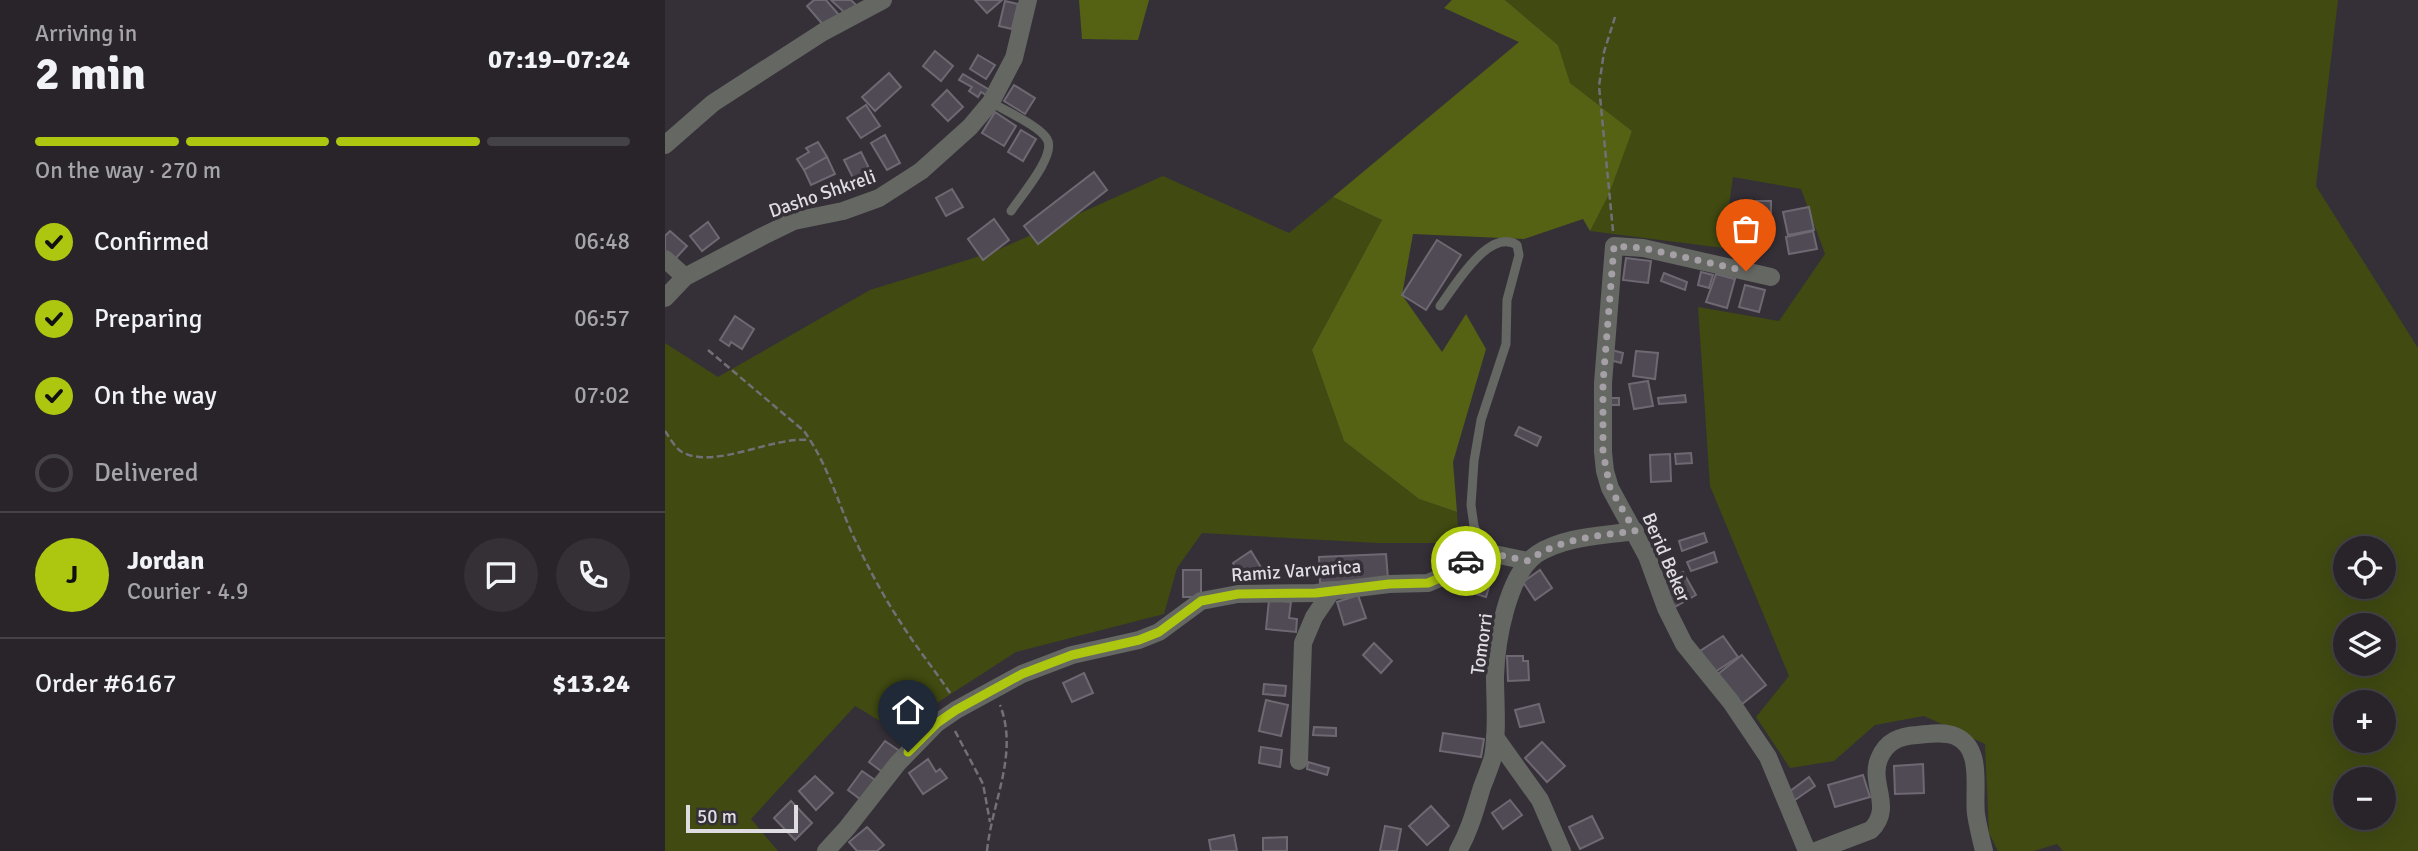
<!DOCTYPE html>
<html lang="en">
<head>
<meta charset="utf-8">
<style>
  :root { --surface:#28242a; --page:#343036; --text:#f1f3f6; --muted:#a5a4a8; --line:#444147; --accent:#adc60f }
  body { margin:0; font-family:Signika,sans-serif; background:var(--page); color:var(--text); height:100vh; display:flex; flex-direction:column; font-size:26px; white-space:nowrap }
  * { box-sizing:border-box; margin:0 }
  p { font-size:23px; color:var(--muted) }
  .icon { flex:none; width:38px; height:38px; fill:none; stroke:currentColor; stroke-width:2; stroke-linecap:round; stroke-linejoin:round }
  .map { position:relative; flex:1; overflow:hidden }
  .panel { display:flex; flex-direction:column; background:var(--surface); width:665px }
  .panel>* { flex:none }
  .tools { position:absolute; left:1668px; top:536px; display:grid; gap:14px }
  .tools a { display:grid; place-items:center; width:63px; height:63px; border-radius:50%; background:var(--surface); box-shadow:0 7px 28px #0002,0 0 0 2px var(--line); font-size:35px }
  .scale { position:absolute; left:21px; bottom:18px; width:112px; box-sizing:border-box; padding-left:7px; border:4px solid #dfdce2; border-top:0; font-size:19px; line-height:24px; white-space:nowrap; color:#dfdce2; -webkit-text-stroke:5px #353038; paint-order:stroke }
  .pin { position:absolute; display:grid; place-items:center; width:60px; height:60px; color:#fff; margin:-72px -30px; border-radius:50% 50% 50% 0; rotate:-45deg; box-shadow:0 0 7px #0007 }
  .pin .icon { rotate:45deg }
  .courier { position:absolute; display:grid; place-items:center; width:70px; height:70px; margin:-35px; border:5px solid #adc60f; border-radius:50%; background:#fff; color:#222; box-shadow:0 2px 9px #0007 }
  .head em { font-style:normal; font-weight:700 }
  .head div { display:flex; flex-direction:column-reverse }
  .head { display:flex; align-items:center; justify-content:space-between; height:119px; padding:0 35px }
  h1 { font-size:46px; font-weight:700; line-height:52px }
  .bar { display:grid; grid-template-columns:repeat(4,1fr); gap:10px 7px; align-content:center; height:84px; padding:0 35px }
  .bar i { height:9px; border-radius:5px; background:var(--line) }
  .bar .current { background:var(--accent) }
  .bar p { grid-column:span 4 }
  .line { display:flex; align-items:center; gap:18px; padding:0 35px; border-top:2px solid var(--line) }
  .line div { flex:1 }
  .round { display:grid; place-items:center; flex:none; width:74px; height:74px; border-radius:37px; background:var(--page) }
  ol { padding:0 35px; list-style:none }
  li { display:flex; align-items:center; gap:21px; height:77px }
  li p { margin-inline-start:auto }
  li .icon { padding:7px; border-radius:50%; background:var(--accent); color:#111; stroke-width:4 }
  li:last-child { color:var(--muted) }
  li i { width:38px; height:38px; border:4px solid var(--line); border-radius:50% }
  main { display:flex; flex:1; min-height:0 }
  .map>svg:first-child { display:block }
</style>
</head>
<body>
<main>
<section class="panel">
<div class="head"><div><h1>2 min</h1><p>Arriving in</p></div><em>07:19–07:24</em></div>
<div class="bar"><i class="current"></i><i class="current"></i><i class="current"></i><i></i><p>On the way · 270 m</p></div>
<ol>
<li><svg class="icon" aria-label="check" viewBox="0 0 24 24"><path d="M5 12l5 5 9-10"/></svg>Confirmed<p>06:48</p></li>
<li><svg class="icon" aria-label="check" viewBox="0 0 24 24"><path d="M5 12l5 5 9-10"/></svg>Preparing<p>06:57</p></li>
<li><svg class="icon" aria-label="check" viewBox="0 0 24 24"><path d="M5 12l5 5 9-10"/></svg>On the way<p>07:02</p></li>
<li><i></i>Delivered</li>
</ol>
<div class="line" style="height:126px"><b class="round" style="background:var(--accent);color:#111">J</b><div><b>Jordan</b><p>Courier · 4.9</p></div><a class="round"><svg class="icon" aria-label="chat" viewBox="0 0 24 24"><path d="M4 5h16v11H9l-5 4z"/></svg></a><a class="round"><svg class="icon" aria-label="phone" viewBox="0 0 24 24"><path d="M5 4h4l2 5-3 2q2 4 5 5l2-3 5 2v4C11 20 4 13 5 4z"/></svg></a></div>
<div class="line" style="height:91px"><div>Order #6167</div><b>$13.24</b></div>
</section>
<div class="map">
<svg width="1753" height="851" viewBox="0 0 1753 851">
  <rect width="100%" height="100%" fill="#353038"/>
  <g fill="#404a11" fill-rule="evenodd">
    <path d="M 840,0 L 1673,0 L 1651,186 L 1753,348 L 1753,851 L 1398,851 L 1392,844 L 1369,851 L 1333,851 L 1324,833 L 1320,744 L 1259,716 L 1210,725 L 1169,761 L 1125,768 L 1091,717 L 1124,676 L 1045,486 L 1033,307 L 1114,321 L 1160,254 L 1136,189 L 1068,177 L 1058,248 L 925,231 L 967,131 L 904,83 L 893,45 ZM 1680,548 L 1718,548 L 1718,586 L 1680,586 ZM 1680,625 L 1718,625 L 1718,663 L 1680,663 ZM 1680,702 L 1718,702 L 1718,740 L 1680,740 ZM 1680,779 L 1718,779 L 1718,817 L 1680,817 Z"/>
    <path d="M 498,176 L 624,233 L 668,197 L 717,220 L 647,350 L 679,441 L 754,499 L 792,512 L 794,543 L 712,543 L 537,533 L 512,568 L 499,614 L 351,652 L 230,730 L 190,706 L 86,819 L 113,851 L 0,851 L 0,343 L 53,377 L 205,290 L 328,252 Z"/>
  </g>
  <g fill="#556214">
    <path d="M 414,0 L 484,0 L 473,40 L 417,39 Z"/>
    <path d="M 787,0 L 840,0 L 893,45 L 905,83 L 967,131 L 944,194 L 925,231 L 918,219 L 859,239 L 748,234 L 737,295 L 777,352 L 801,314 L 821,349 L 788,462 L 792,512 L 754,499 L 679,441 L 647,350 L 717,220 L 668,197 L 854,42 L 779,8 Z"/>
  </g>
  <g fill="#4f4a53" stroke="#6e6872" stroke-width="2">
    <path d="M 149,0 L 161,0 L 174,15 L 160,27 L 142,6 Z"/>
    <path d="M 166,0 L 186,0 L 192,6 L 182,15 Z"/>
    <path d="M 310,0 L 337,0 L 322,13 Z"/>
    <path d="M 340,1 L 353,4 L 347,29 L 334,26 Z"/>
    <path d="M 270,51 L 288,66 L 276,81 L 258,66 Z"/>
    <path d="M 313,55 L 330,65 L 321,79 L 305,69 Z"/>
    <path d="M 224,73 L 236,87 L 210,111 L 197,97 Z"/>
    <path d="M 298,74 L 328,92 L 324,97 L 316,92 L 313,97 L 304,91 L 307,87 L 294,80 Z"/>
    <path d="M 349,85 L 370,98 L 360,114 L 339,101 Z"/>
    <path d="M 282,90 L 298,107 L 283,121 L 267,105 Z"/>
    <path d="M 201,105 L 215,126 L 196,138 L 182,118 Z"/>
    <path d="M 330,112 L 351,126 L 339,146 L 317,133 Z"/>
    <path d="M 356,130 L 371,139 L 358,161 L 343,152 Z"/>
    <path d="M 220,135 L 235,163 L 222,170 L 206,143 Z"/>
    <path d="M 153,142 L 162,157 L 139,170 L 132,159 L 144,152 L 141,148 Z"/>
    <path d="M 196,152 L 207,174 L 190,182 L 179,160 Z"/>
    <path d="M 162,157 L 170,174 L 146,185 L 139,170 Z"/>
    <path d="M 429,172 L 442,190 L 373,244 L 359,226 Z"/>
    <path d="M 287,189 L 298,207 L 281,216 L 271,198 Z"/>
    <path d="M 1085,201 L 1106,201 L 1106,216 L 1085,215 Z"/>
    <path d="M 1144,207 L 1149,230 L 1123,235 L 1118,212 Z"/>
    <path d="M 329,219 L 344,240 L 318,260 L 303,239 Z"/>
    <path d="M 43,222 L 54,238 L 37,251 L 25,236 Z"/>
    <path d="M 5,231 L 22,246 L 9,260 L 0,252 L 0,236 Z"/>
    <path d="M 1148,231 L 1152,249 L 1124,254 L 1121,237 Z"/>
    <path d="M 772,240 L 796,255 L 761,310 L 737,295 Z"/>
    <path d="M 961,258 L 986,261 L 983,283 L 958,280 Z"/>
    <path d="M 1036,272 L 1048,275 L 1044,288 L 1033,285 Z"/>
    <path d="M 999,273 L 1022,282 L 1020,290 L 996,281 Z"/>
    <path d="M 1051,274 L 1070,279 L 1062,308 L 1041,302 Z"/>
    <path d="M 1080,285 L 1100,290 L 1094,312 L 1074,307 Z"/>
    <path d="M 70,316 L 89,329 L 77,349 L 66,342 L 64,346 L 55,340 Z"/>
    <path d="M 943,349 L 958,353 L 956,363 L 941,359 Z"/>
    <path d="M 971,351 L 993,353 L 990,379 L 968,376 Z"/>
    <path d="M 983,381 L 988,406 L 969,409 L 964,384 Z"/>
    <path d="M 1020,395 L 1021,402 L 994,404 L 993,398 Z"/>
    <rect x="942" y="398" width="12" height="7"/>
    <path d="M 854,427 L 876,437 L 872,446 L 850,435 Z"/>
    <path d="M 1026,453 L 1027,463 L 1011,464 L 1010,454 Z"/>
    <path d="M 1005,454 L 1006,481 L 986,482 L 985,455 Z"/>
    <path d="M 1039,533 L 1042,542 L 1017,551 L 1014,541 Z"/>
    <path d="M 586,551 L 597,569 L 579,581 L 568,563 Z"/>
    <path d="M 1049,552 L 1052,562 L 1026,571 L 1022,562 Z"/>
    <path d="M 721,554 L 723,579 L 655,583 L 654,557 Z"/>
    <path d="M 797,568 L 827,577 L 821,597 L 791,588 Z"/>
    <rect x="518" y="570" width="18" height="27"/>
    <path d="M 875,570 L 887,588 L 870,600 L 858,582 Z"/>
    <path d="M 1018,572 L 1031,595 L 1010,607 L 996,584 Z"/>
    <path d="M 693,595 L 701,618 L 679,625 L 672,602 Z"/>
    <path d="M 604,600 L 626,602 L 624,618 L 632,619 L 631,632 L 601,629 Z"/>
    <path d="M 1058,636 L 1073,657 L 1050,672 L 1035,651 Z"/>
    <path d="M 709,643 L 727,661 L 716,673 L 698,655 Z"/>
    <path d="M 1077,655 L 1101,685 L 1072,708 L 1048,678 Z"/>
    <path d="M 842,656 L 858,656 L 858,661 L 863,661 L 864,680 L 843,681 Z"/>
    <path d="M 419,673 L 428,693 L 407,702 L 398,683 Z"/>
    <path d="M 599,684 L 621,686 L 620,696 L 598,694 Z"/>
    <path d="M 601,700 L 623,705 L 616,736 L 594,731 Z"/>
    <path d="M 874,704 L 879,722 L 855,727 L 850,710 Z"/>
    <path d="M 649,727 L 671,728 L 671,736 L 648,735 Z"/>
    <path d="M 778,733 L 819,739 L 816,757 L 775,751 Z"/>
    <path d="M 220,741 L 236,752 L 220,774 L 204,762 Z"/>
    <path d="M 877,742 L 900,766 L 882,782 L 860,758 Z"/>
    <path d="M 596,747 L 617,750 L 615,767 L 594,763 Z"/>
    <path d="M 263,759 L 271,772 L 275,769 L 282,778 L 258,794 L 244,773 Z"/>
    <path d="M 643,762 L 664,768 L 662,775 L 642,769 Z"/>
    <path d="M 1258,764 L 1259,793 L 1230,794 L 1229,766 Z"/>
    <path d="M 197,771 L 213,782 L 199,802 L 183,790 Z"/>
    <path d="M 1198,775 L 1205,797 L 1170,807 L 1163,785 Z"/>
    <path d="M 150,776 L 168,793 L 151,810 L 134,791 Z"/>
    <path d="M 1144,777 L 1150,786 L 1130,800 L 1124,792 Z"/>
    <path d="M 845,800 L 857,815 L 838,829 L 827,813 Z"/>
    <path d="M 126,801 L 147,823 L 130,840 L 109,818 Z"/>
    <path d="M 766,806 L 784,826 L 762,845 L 744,826 Z"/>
    <path d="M 927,816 L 938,838 L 915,849 L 904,827 Z"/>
    <path d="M 720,826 L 736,829 L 732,851 L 715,851 Z"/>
    <path d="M 202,827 L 219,845 L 212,851 L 192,851 L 184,842 Z"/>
    <path d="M 569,835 L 572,851 L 546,851 L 544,840 Z"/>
    <path d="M 622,837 L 622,851 L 598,851 L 598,838 Z"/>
  </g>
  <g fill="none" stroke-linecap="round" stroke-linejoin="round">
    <g stroke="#736f76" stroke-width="2.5" stroke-dasharray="7 3.5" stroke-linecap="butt">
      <path d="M 948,231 L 934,86 L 939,52 L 950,17"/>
      <path d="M 43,350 L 139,431 C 165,467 174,509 194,548 C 206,573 220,599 236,623 C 251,647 269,669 285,693"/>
      <path d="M 0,431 C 5,438 10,448 17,452 C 50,470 107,436 145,440"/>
      <path d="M 290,731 L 318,784 L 325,822"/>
      <path d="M 322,851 C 327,801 354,754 335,705"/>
    </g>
    <g stroke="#656762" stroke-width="9">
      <path d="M 326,102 C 340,111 375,126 382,139 C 392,155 355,197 346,211"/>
      <path d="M 775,306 C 789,287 824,227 852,245 L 854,255 L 842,300 L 841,344 L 816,420 L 809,461 L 806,505 L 809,526 L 819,554"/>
    </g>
    <g stroke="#656762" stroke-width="18">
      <path d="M 0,145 L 48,103 L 158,32 L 218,0"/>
      <path d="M 0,259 L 20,277"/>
      <path d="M 1106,277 L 978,248 L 949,246 L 938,383 L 938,452 L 940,471 L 945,488 L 982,556 L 1001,608 L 1019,644 L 1066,702 L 1103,757 L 1142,851"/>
      <path d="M 0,298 L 20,277 L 98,236 L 129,221 L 178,211 L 214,198 L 256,171 L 305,127 L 326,102 L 349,58 L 363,0"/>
      <path d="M 830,737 L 875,800 L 897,851"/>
      <path d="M 634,761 L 638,643 L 649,617 L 666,592"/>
      <path d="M 161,851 L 182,828 L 233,763 L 272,723 L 291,710 L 357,674 L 407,655 L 474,640 L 494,632 L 536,601 L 573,594 L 651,593 L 724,584 L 763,583 L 777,577 L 807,558 L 819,554 L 834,555 L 863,561"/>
      <path d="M 793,851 C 805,830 810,810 817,787 C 821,777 825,767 828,757 C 833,730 830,703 830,677 C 831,642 842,575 872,554 C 900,536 938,536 970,531"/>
      <path d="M 1151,851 L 1206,830 C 1229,807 1204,784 1214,759 C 1221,741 1235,736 1252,735 C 1264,734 1278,731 1290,736 C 1319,748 1308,789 1311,814 C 1313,827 1316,839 1319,851"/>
    </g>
  </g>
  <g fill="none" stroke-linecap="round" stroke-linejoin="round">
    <path stroke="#a4a0a6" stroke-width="7" stroke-dasharray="0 12.6" d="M 801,561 C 821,549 842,557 863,561 C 894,538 932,536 970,531 L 945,488 L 938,452 L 938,383 L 949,246 L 978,248 L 1081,271"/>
    <path stroke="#adc60f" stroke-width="9" d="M 243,752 L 272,723 L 291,710 L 357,674 L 407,655 L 474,640 L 494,632 L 536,601 L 573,594 L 651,593 L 724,584 L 763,583 L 777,577 L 801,561"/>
  </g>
  <g text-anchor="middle" stroke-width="7" stroke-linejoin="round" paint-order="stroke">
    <g font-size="19" fill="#dfdce2" stroke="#353038">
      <text transform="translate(157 193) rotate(-19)" y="7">Dasho Shkreli</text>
      <text transform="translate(1002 557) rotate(67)" y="7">Berid Beker</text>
      <text transform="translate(631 570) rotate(-4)" y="7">Ramiz Varvarica</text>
      <text transform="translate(816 644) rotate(-82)" y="7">Tomorri</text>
    </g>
  </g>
</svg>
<div class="tools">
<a><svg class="icon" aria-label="locate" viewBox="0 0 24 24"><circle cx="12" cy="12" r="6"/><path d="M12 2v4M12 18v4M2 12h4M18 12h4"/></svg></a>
<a><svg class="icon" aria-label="layers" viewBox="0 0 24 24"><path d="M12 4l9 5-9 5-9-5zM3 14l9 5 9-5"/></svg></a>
<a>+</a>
<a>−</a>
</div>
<div class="scale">50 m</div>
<div class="pin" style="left:1081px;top:271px;background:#ea580c"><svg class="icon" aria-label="bag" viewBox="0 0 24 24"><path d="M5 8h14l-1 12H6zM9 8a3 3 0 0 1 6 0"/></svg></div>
<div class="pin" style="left:243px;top:752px;background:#1f2937"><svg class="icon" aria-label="home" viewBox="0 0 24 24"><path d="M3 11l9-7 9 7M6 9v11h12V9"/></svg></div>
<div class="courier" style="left:801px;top:561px"><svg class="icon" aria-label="car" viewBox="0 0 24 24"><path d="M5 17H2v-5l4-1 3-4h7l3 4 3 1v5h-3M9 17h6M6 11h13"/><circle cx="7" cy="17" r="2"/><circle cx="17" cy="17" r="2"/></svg></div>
</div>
</main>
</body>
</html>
